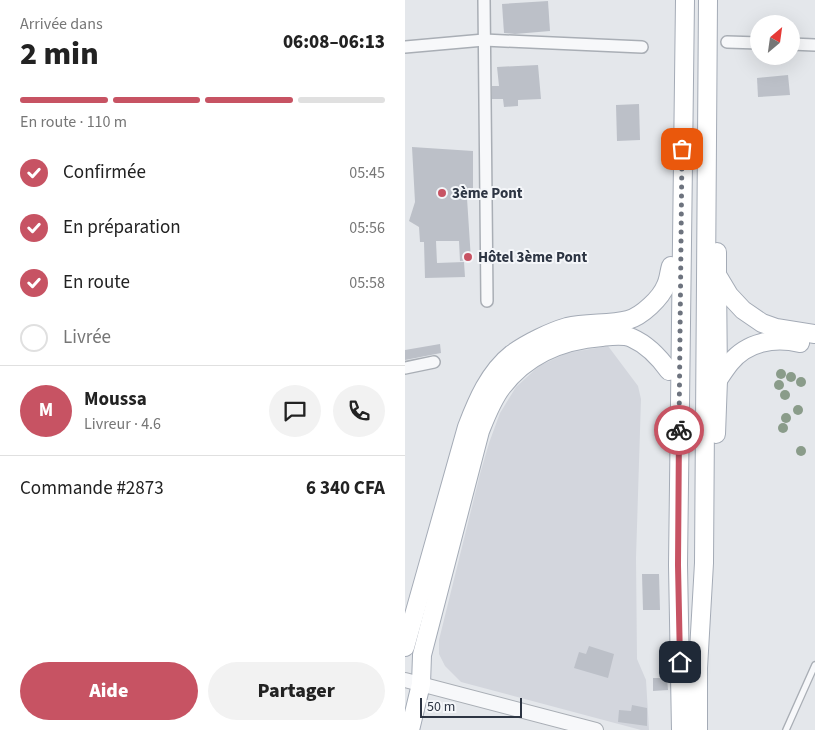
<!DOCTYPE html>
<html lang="fr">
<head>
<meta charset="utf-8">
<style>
  :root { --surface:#fff; --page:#f2f2f2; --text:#222; --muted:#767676; --line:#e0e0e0; --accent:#c75363 }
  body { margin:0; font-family:"Source Sans 3",sans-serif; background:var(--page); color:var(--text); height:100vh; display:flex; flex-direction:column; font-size:19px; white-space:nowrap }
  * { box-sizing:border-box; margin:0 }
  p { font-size:16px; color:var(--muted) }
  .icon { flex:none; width:28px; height:28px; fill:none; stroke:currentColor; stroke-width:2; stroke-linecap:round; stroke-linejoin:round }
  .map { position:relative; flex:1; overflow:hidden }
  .side { display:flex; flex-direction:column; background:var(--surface); width:405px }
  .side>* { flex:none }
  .needle { width:32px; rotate:29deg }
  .buttons { position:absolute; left:345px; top:15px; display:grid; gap:10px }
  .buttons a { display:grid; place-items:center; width:50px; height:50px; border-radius:50%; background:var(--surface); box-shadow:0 5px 20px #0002; font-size:25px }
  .scale { position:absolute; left:15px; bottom:12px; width:102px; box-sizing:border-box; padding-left:5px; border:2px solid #2d3543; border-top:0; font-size:14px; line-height:18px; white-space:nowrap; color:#2d3543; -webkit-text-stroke:4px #f4f6f9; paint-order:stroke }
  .pin { position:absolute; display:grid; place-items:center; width:42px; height:42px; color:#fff; margin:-21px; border-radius:10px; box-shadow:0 2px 8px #0006 }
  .courier { position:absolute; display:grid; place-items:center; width:50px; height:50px; margin:-25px; border:4px solid #c75363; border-radius:50%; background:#fff; color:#222; box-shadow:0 1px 6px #0007 }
  .overview em { font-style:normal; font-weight:800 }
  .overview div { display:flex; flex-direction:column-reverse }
  .overview { display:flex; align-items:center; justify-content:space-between; height:85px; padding:0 20px }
  h1 { font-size:32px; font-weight:800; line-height:38px }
  .bar { display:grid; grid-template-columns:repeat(4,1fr); gap:8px 5px; align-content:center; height:60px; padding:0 20px }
  .bar i { height:6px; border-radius:4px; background:var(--line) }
  .bar .current { background:var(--accent) }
  .bar p { grid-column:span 4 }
  .line { display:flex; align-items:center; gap:12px; padding:0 20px; border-top:1px solid var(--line) }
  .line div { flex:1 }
  .round { display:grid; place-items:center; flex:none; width:52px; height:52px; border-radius:26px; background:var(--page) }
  ol { padding:0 20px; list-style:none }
  li { display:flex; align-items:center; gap:15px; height:55px }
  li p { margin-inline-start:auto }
  li .icon { padding:5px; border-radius:50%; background:var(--accent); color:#fff; stroke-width:4 }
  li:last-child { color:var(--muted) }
  li i { width:28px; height:28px; border:2px solid var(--line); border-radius:50% }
  .action { display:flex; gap:10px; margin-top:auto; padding:10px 20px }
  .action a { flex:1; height:58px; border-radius:30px; background:var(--accent); color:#fff; font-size:20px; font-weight:800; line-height:58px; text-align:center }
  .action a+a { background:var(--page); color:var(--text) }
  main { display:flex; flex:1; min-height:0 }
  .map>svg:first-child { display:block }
</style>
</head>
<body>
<main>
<section class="side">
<div class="overview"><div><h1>2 min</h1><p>Arrivée dans</p></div><em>06:08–06:13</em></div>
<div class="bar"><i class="current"></i><i class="current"></i><i class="current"></i><i></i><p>En route · 110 m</p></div>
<ol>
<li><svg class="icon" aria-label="check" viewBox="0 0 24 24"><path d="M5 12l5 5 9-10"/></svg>Confirmée<p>05:45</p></li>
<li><svg class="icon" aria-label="check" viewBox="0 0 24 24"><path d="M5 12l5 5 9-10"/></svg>En préparation<p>05:56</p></li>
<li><svg class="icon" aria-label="check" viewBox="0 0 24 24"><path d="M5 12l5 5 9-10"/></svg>En route<p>05:58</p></li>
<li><i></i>Livrée</li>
</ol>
<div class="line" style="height:90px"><b class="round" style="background:var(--accent);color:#fff">M</b><div><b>Moussa</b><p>Livreur · 4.6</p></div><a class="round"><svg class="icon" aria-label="chat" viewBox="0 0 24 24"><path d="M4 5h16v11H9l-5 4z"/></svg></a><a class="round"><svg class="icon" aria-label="phone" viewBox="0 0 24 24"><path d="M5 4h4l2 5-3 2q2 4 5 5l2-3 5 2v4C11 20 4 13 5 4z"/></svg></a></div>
<div class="line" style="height:65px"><div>Commande #2873</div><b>6 340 CFA</b></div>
<div class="action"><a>Aide</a><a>Partager</a></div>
</section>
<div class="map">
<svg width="410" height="730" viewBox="0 0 410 730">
  <rect width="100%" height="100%" fill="#e4e7eb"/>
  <path fill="#d3d6dd" d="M 203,346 L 233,386 L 236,399 L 231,558 L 232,659 L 241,680 L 244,730 L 236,730 L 56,682 L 40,666 L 34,654 L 34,640 L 75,474 L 84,443 L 95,413 L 111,387 L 134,366 L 162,353 Z"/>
  <g fill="#bcc0c8">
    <path d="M 143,1 L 145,31 L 110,34 L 99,33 L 97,4 Z"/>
    <path d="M 133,65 L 136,99 L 113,100 L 113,106 L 99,107 L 98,99 L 87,99 L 87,86 L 94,86 L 92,67 Z"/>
    <path d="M 383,75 L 385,95 L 353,97 L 352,78 Z"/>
    <path d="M 234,104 L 235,140 L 212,141 L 211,105 Z"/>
    <path d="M 7,147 L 68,151 L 68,196 L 62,198 L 66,260 L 55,261 L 54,241 L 31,241 L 32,263 L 59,262 L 60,277 L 20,278 L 19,242 L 15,242 L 14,227 L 4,221 L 10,202 Z"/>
    <path d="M 35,344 L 36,353 L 0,360 L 0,350 Z"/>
    <path d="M 237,574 L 254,574 L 255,610 L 238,610 Z"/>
    <path d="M 184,646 L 209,654 L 203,678 L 169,668 L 174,652 L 181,654 Z"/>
    <path d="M 248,678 L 262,678 L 263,690 L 248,691 Z"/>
    <path d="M 227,705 L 242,708 L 242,726 L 213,722 L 214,710 L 226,711 Z"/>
  </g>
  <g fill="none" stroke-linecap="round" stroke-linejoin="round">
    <defs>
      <path id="service" d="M 381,730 L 410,665"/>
      <g id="minor">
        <path d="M 79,0 L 82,301"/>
        <path d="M 322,42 L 354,43"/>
        <path d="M 386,44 L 410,45"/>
        <path d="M 0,47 L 79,40 L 237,47"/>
        <path d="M 0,368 L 29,362"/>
      </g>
      <path id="tertiary" d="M 0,680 L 191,730"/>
      <g id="primary">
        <path d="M 312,252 L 312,275 L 324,295 L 338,310 L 357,323 L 371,328 L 410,334"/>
        <path d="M 313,380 C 317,374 321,368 325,363 C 342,342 369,337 395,343"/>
        <path d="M 311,434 L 313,380 L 312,278"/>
        <path d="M 0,647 L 62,427 C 72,401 84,372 107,354 C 122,343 145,332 162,327 C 182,322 204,325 223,320 C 237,316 256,298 261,285 C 264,279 264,272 266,266"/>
        <path d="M 5,730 L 16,684 L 17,655 L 75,431 C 81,416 87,400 97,387 C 122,354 157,340 197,337 C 206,336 218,334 227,338 C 243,345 254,357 264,371"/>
        <path d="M 276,730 L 273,565 L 280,0"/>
        <path d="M 293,730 L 293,668 L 299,563 L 303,0"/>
      </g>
    </defs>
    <use href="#service" stroke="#a9aeb5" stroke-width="8"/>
    <use href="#minor" stroke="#a9aeb5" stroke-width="14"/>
    <use href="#tertiary" stroke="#a9aeb5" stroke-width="16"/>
    <use href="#primary" stroke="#a4abb6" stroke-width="20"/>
    <use href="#service" stroke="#f7f8fa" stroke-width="5.5"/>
    <use href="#minor" stroke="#f7f8fa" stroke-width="11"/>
    <use href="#tertiary" stroke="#f7f8fa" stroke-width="14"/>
    <use href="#primary" stroke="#fff" stroke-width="18"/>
  </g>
  <g fill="#8a9c8a">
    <circle cx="376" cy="374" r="5"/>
    <circle cx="386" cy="377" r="5"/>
    <circle cx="396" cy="382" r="5"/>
    <circle cx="374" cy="385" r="5"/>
    <circle cx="380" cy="395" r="5"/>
    <circle cx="393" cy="410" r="5"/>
    <circle cx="381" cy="418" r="5"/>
    <circle cx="378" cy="428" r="5"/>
    <circle cx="396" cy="451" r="5"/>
  </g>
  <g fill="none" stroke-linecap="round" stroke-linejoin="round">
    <path stroke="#6d737e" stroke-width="5" stroke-dasharray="0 9" d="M 274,430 L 277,149"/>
    <path stroke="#c75363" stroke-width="6" d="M 274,430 L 273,565 L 275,662"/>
  </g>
  <g fill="#c75363" stroke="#f4f6f9" stroke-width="2">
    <circle cx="37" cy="193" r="5"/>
    <circle cx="63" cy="257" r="5"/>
  </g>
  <g text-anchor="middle" stroke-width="4" stroke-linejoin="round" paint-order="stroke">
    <g font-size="15" font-weight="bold" fill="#2d3543" stroke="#f4f6f9" text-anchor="start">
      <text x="47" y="198">3ème Pont</text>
      <text x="73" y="262">Hôtel 3ème Pont</text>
    </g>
  </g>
</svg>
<div class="buttons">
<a><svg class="needle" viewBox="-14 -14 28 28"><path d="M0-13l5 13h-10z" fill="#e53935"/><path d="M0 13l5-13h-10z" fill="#767676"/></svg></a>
</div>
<div class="scale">50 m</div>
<div class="pin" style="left:277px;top:149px;background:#ea580c"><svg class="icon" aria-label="bag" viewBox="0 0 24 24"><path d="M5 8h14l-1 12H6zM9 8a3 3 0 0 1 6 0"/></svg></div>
<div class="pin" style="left:275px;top:662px;background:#1f2937"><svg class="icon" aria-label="home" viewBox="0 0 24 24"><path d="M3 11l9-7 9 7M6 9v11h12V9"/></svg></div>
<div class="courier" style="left:274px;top:430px"><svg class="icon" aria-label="bike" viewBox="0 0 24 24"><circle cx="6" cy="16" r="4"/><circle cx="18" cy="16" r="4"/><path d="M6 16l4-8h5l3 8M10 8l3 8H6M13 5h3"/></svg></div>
</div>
</main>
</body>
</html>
